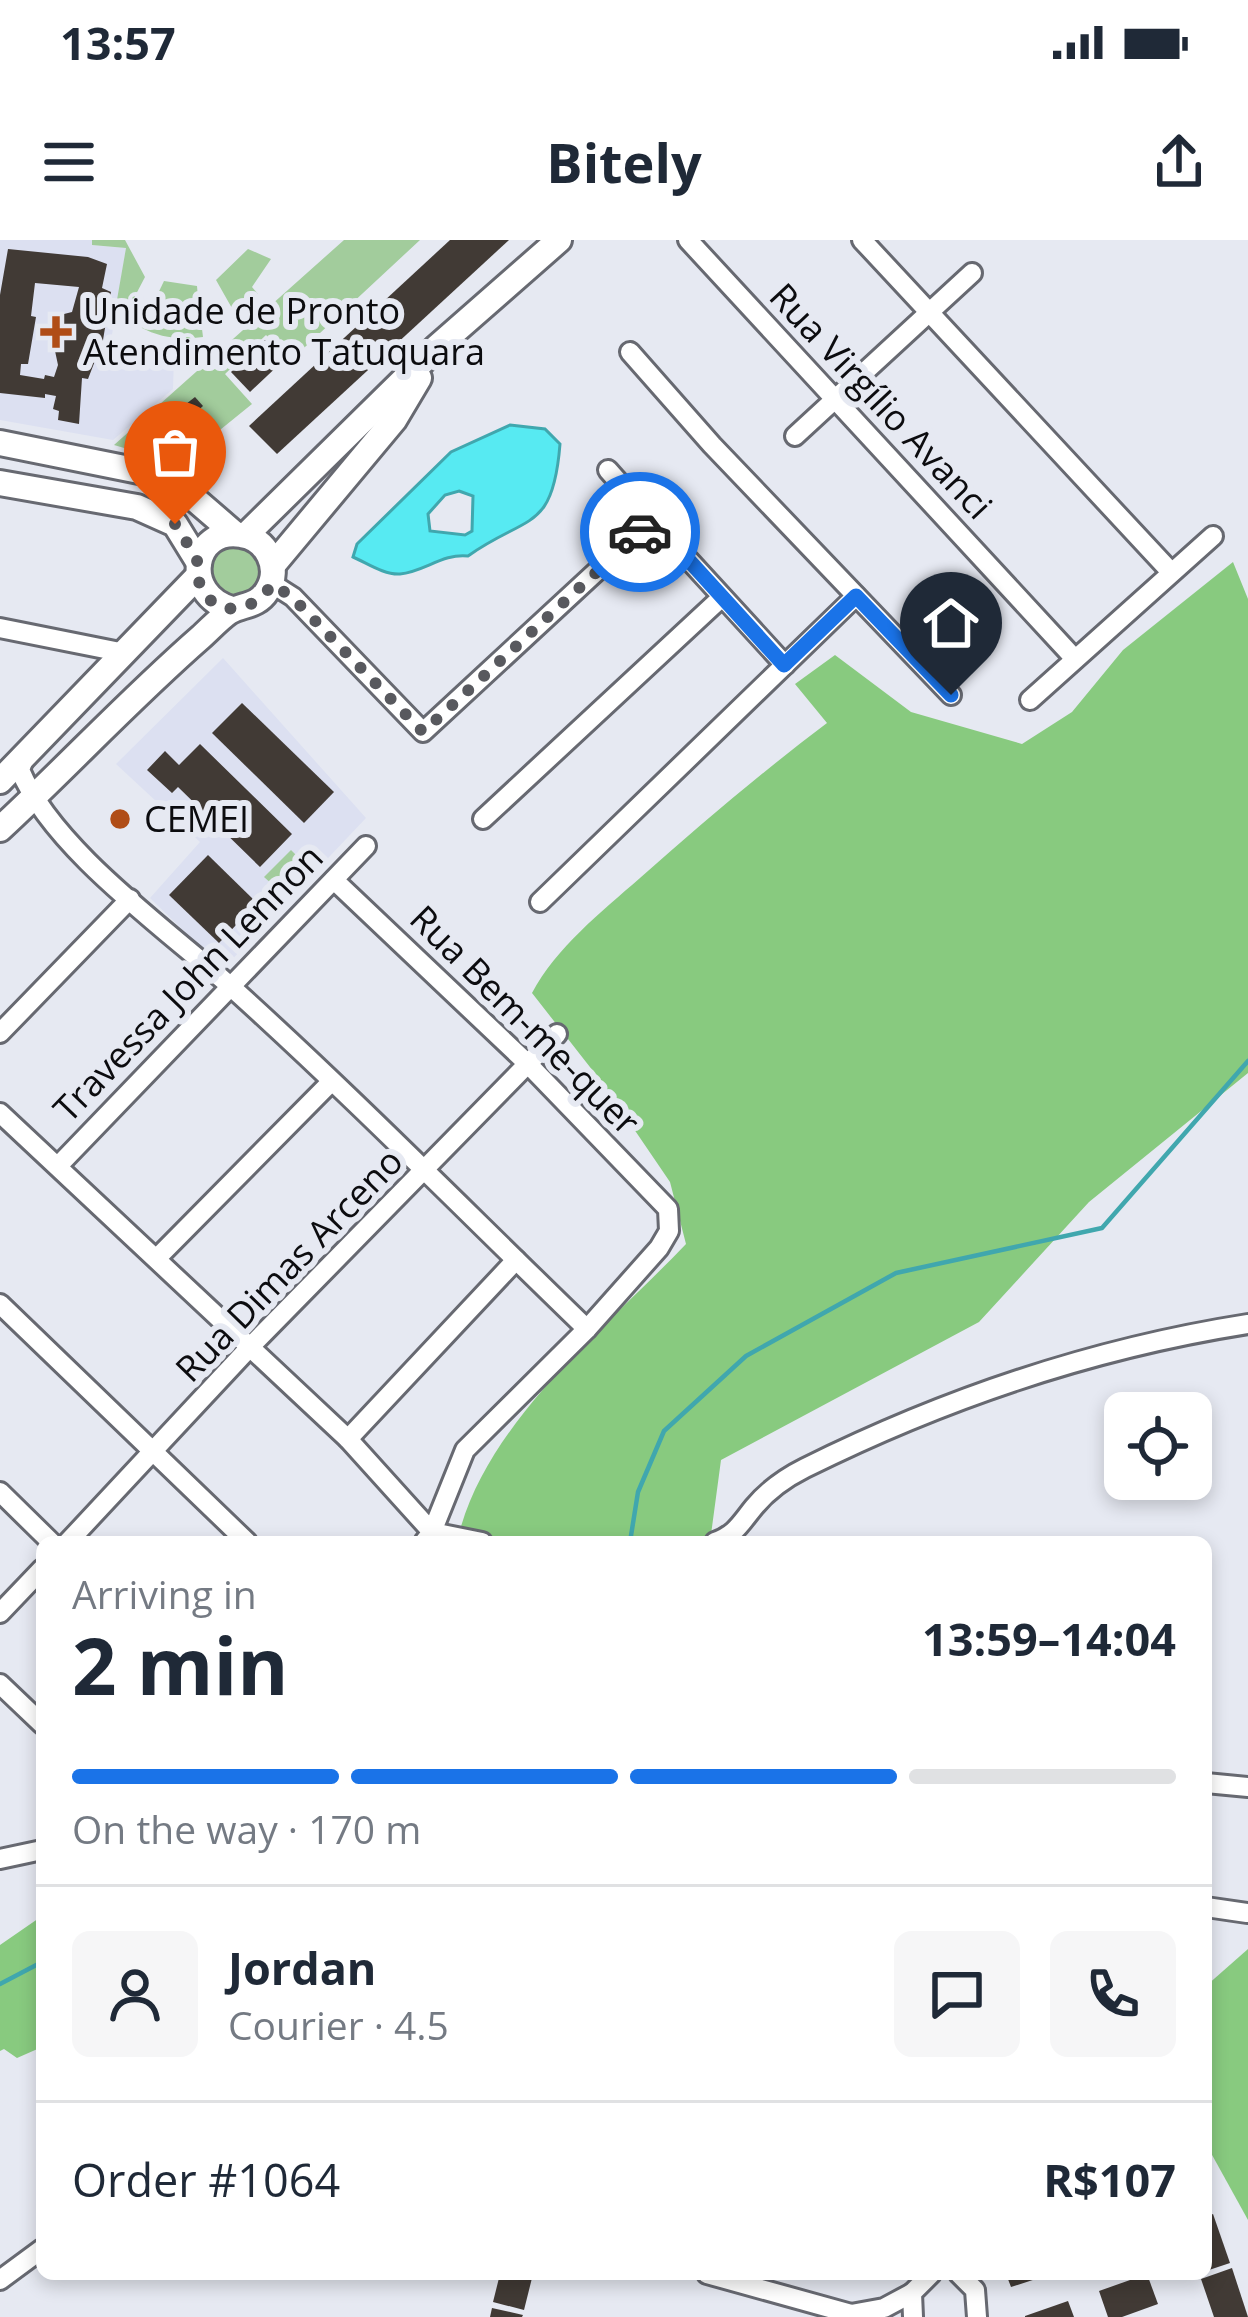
<!DOCTYPE html>
<html lang="en">
<head>
<meta charset="utf-8">
<style>
  :root { --surface:#fff; --page:#f6f6f7; --text:#1f2937; --muted:#747a83; --line:#e0e1e3; --accent:#1a73e8 }
  body { margin:0; font-family:"Open Sans",sans-serif; background:var(--page); color:var(--text); height:100vh; display:flex; flex-direction:column; font-size:45px; white-space:nowrap }
  * { box-sizing:border-box; margin:0 }
  p { font-size:39px; color:var(--muted) }
  .icon { flex:none; width:66px; height:66px; fill:none; stroke:currentColor; stroke-width:2; stroke-linecap:round; stroke-linejoin:round }
  .map { position:relative; flex:1; overflow:hidden }
  .details { position:absolute; left:36px; top:1296px; width:1176px; height:744px; display:flex; flex-direction:column; background:var(--surface); border-radius:18px; box-shadow:0 6px 18px #0003 }
  .details>* { flex:none }
  .tools { position:absolute; left:1104px; top:1152px; display:grid; gap:24px }
  .tools a { display:grid; place-items:center; width:108px; height:108px; border-radius:18px; background:var(--surface); box-shadow:0 6px 18px #0003; font-size:60px }
  .pin { position:absolute; display:grid; place-items:center; width:102px; height:102px; color:#fff; margin:-123px -51px; border-radius:50% 50% 50% 0; rotate:-45deg; box-shadow:0 0 12px #0007 }
  .pin .icon { rotate:45deg }
  .courier { position:absolute; display:grid; place-items:center; width:120px; height:120px; margin:-60px; border:9px solid #1a73e8; border-radius:50%; background:#fff; color:#222; box-shadow:0 3px 15px #0007 }
  .head em { font-style:normal; font-weight:700 }
  .head div { display:flex; flex-direction:column-reverse }
  .head { display:flex; align-items:center; justify-content:space-between; height:204px; padding:0 36px }
  h1 { font-size:78px; font-weight:700; line-height:90px }
  .bar { display:grid; grid-template-columns:repeat(4,1fr); gap:18px 12px; align-content:center; height:144px; padding:0 36px }
  .bar i { height:15px; border-radius:9px; background:var(--line) }
  .bar .selected { background:var(--accent) }
  .bar p { grid-column:span 4 }
  .line { display:flex; align-items:center; gap:30px; padding:0 36px; border-top:3px solid var(--line) }
  .line div { flex:1 }
  .round { display:grid; place-items:center; flex:none; width:126px; height:126px; border-radius:18px; background:var(--page) }
  .status { display:flex; justify-content:space-between; align-items:center; height:84px; padding:0 60px; background:var(--surface); direction:ltr }
  .status svg { height:33px; fill:currentColor }
  header { display:flex; justify-content:space-between; align-items:center; height:156px; padding:0 36px; background:var(--surface); font-size:54px; font-weight:700 }
  .map>svg:first-child { display:block }
</style>
</head>
<body>
<div class="status"><b>13:57</b><svg viewBox="0 0 49 12"><path d="M0 12V9h3v3zM5 12V6h3v6zM10 12V3h3v9zM15 12V0h3v12zM26 1h20v11H26zM47 4h2v5h-2z"/></svg></div>
<header><svg class="icon" aria-label="menu" viewBox="0 0 24 24"><path d="M4 6h16M4 12h16M4 18h16"/></svg>Bitely<svg class="icon" aria-label="share" viewBox="0 0 24 24"><path d="M12 15V3M7 8l5-5 5 5M5 13v7h14v-7"/></svg></header>
<div class="map">
<svg width="1248" height="2077" viewBox="0 0 1248 2077">
  <rect width="100%" height="100%" fill="#e6e9f2"/>
  <g fill="#dce0f1">
    <path d="M 0,0 L 92,0 L 92,5 L 126,8 L 110,107 L 174,117 L 173,149 L 113,200 L 0,180 Z"/>
    <path d="M 223,418 L 366,578 L 223,729 L 150,658 L 200,602 L 116,524 Z"/>
  </g>
  <g fill="#a2cc9c">
    <path d="M 92,0 L 125,0 L 145,37 L 123,79 L 114,77 L 126,8 L 92,5 Z"/>
    <path d="M 344,0 L 420,0 L 291,120 L 266,95 L 225,134 L 252,164 L 178,224 L 114,205 Z"/>
    <path d="M 248,9 L 271,19 L 252,47 L 258,54 L 233,70 L 216,40 Z"/>
    <path d="M 164,41 L 197,46 L 199,71 L 176,73 L 153,64 Z"/>
    <path d="M 149,73 L 169,81 L 201,81 L 203,97 C 179,100 161,98 140,87 Z"/>
    <circle cx="235" cy="331" r="25"/>
    <path d="M 291,610 L 307,626 L 281,652 L 264,637 Z"/>
  </g>
  <g fill="#88ca7f">
    <path d="M 1233,322 L 1248,359 L 1248,833 L 1089,962 L 979,1082 L 721,1220 L 710,1302 L 457,1302 C 483,1184 605,1089 686,1004 L 670,942 L 604,845 L 532,753 C 556,708 601,672 640,638 C 701,584 762,532 827,483 L 795,444 L 835,415 L 911,472 L 1022,504 L 1072,472 L 1123,410 Z"/>
    <path d="M 42,1676 L 42,1807 L 17,1818 L 4,1809 L 0,1811 L 0,1705 Z"/>
    <path d="M 1248,1709 L 1248,1980 L 1206,1904 L 1206,1746 Z"/>
  </g>
  <path fill="#57eaf2" stroke="#40a7ae" stroke-width="3" fill-rule="evenodd" d="M 510,185 L 545,189 L 560,204 C 553,293 527,274 468,316 C 443,313 424,332 400,334 C 384,335 367,323 353,317 L 357,304 L 451,212 ZM 459,251 L 473,256 L 472,291 L 465,295 L 430,291 L 428,274 L 445,255 Z"/>
  <g fill="none" stroke-linecap="round" stroke-linejoin="round">
    <g stroke="#40a7ae" stroke-width="4.5">
      <path d="M 630,1302 L 638,1252 L 664,1191 L 746,1116 L 896,1033 L 1102,988 L 1248,821"/>
      <path d="M 0,1744 L 42,1722"/>
    </g>
  </g>
  <g fill="#413a35" fill-rule="evenodd">
    <path d="M 450,0 L 509,0 L 277,214 L 249,186 Z"/>
    <path d="M 8,9 L 88,17 L 107,24 L 102,48 L 111,52 L 103,100 L 88,139 L 82,138 L 79,184 L 58,180 L 59,171 L 53,169 L 56,156 L 45,154 L 45,158 L 0,153 L 0,55 ZM 35,43 L 79,47 L 72,72 L 48,78 L 58,125 L 54,137 L 45,135 L 44,139 L 20,135 L 21,124 L 28,124 L 36,77 L 31,76 Z"/>
    <path d="M 265,100 L 284,120 L 250,152 L 231,132 Z"/>
    <path d="M 195,157 L 203,166 L 194,174 L 186,164 Z"/>
    <path d="M 242,463 L 334,552 L 304,583 L 212,493 Z"/>
    <path d="M 200,504 L 292,594 L 260,627 L 178,547 L 172,553 L 147,530 L 165,511 L 179,525 Z"/>
    <path d="M 208,615 L 257,663 L 219,703 L 169,655 Z"/>
    <path d="M 1213,1974 L 1230,2023 L 1206,2031 L 1206,1977 Z"/>
    <path d="M 1232,2028 L 1248,2077 L 1214,2077 L 1201,2039 Z"/>
    <path d="M 500,2034 L 533,2034 L 524,2070 L 493,2062 Z"/>
    <path d="M 1006,2034 L 1048,2034 L 1048,2035 L 1011,2047 Z"/>
    <path d="M 1147,2034 L 1158,2064 L 1122,2077 L 1108,2077 L 1099,2051 Z"/>
    <path d="M 1068,2061 L 1074,2077 L 1025,2077 L 1025,2076 Z"/>
    <path d="M 492,2068 L 523,2075 L 522,2077 L 490,2077 Z"/>
  </g>
  <g fill="none" stroke-linecap="round" stroke-linejoin="round">
    <defs>
      <g id="street">
        <path d="M 688,0 L 1075,419"/>
        <path d="M 862,0 L 1170,331"/>
        <path d="M 630,112 L 712,205 L 951,455"/>
        <path d="M 795,196 L 972,33"/>
        <path d="M 608,230 L 654,282"/>
        <path d="M 271,343 L 293,357 L 423,492 L 637,294 L 654,282 L 785,425"/>
        <path d="M 0,388 L 125,413"/>
        <path d="M 1030,460 L 1213,296"/>
        <path d="M 26,513 L 20,530 C 53,609 165,688 229,745 C 352,856 468,974 587,1089"/>
        <path d="M 483,579 L 721,358"/>
        <path d="M 334,640 L 528,824 L 668,969 L 669,991 L 659,1008 L 587,1089 L 465,1210 L 432,1292 L 424,1302"/>
        <path d="M 540,662 L 856,356"/>
        <path d="M 0,793 L 130,659"/>
        <path d="M 0,873 L 348,1199 L 432,1292"/>
        <path d="M 58,926 L 366,606"/>
        <path d="M 157,1018 L 331,842"/>
        <path d="M 0,1064 L 247,1302"/>
        <path d="M 348,1199 L 516,1020"/>
        <path d="M 0,1252 L 51,1302"/>
        <path d="M 432,1292 L 482,1302"/>
        <path d="M 68,1302 L 250,1107 L 557,794"/>
        <path d="M 715,1302 C 736,1294 740,1284 754,1267 C 768,1250 785,1238 805,1228 C 944,1159 1095,1108 1248,1084"/>
        <path d="M 0,1373 L 42,1329"/>
        <path d="M 0,1444 L 42,1484"/>
        <path d="M 1206,1543 L 1248,1547"/>
        <path d="M 0,1619 L 42,1610"/>
        <path d="M 1206,1667 L 1247,1673"/>
        <path d="M 707,2034 L 862,2077"/>
        <path d="M 959,2034 L 975,2050 L 977,2077"/>
        <path d="M 0,2040 L 42,2009"/>
        <path d="M 851,2074 L 884,2068 L 912,2053"/>
        <path d="M 913,2077 L 912,2053 L 931,2034"/>
      </g>
      <g id="secondary">
        <path d="M 0,203 L 169,237 L 235,294"/>
        <path d="M 0,243 L 137,267 L 175,284 L 199,323"/>
        <path d="M 246,295 L 437,107 L 559,0"/>
        <path d="M 273,325 L 394,180 L 419,138"/>
        <path d="M 0,541 L 198,336"/>
        <path d="M 0,589 C 68,526 131,458 201,397 C 210,389 219,379 229,372 C 242,364 257,367 267,351 C 282,328 266,298 241,295 C 192,287 181,355 232,369"/>
      </g>
    </defs>
    <use href="#street" stroke="#676971" stroke-width="24"/>
    <use href="#secondary" stroke="#676971" stroke-width="30"/>
    <use href="#street" stroke="#fff" stroke-width="18"/>
    <use href="#secondary" stroke="#fff" stroke-width="24"/>
  </g>
  <g fill="none" stroke-linecap="round" stroke-linejoin="round">
    <path stroke="#58595e" stroke-width="12" stroke-dasharray="0 21.6" d="M 175,284 C 181,295 190,306 196,318 C 200,327 196,337 201,347 C 217,381 256,371 272,344 L 292,357 L 423,492 L 640,292"/>
    <path stroke="#1a73e8" stroke-width="15" d="M 640,292 L 654,282 L 784,425 L 856,356 L 951,455"/>
  </g>
  <g fill="#b04d17" stroke="#e6e9f2" stroke-width="4.5">
    <path d="M50 74h12v12h12v12h-12v12h-12v-12h-12v-12h12z"/>
    <circle cx="120" cy="579" r="12"/>
  </g>
  <g text-anchor="middle" stroke-width="12" stroke-linejoin="round" paint-order="stroke">
    <g font-size="36" fill="#0c0c0f" stroke="#e6e9f2" text-anchor="start">
      <text x="83" y="84">Unidade de Pronto<tspan x="83" dy="41">Atendimento Tatuquara</tspan></text>
      <text x="144" y="592">CEMEI</text>
    </g>
    <g font-size="36" fill="#0c0c0f" stroke="#e6e9f2">
      <text transform="translate(881 161) rotate(47)" y="13">Rua Virgílio Avanci</text>
      <text transform="translate(188 743) rotate(-46)" y="13">Travessa John Lennon</text>
      <text transform="translate(525 780) rotate(45)" y="13">Rua Bem-me-quer</text>
      <text transform="translate(289 1025) rotate(-46)" y="13">Rua Dimas Arceno</text>
    </g>
  </g>
</svg>
<div class="tools">
<a><svg class="icon" aria-label="locate" viewBox="0 0 24 24"><circle cx="12" cy="12" r="6"/><path d="M12 2v4M12 18v4M2 12h4M18 12h4"/></svg></a>
</div>
<div class="pin" style="left:175px;top:284px;background:#ea580c"><svg class="icon" aria-label="bag" viewBox="0 0 24 24"><path d="M5 8h14l-1 12H6zM9 8a3 3 0 0 1 6 0"/></svg></div>
<div class="pin" style="left:951px;top:455px;background:#1f2937"><svg class="icon" aria-label="home" viewBox="0 0 24 24"><path d="M3 11l9-7 9 7M6 9v11h12V9"/></svg></div>
<div class="courier" style="left:640px;top:292px"><svg class="icon" aria-label="car" viewBox="0 0 24 24"><path d="M5 17H2v-5l4-1 3-4h7l3 4 3 1v5h-3M9 17h6M6 11h13"/><circle cx="7" cy="17" r="2"/><circle cx="17" cy="17" r="2"/></svg></div>
<section class="details">
<div class="head"><div><h1>2 min</h1><p>Arriving in</p></div><em>13:59–14:04</em></div>
<div class="bar"><i class="selected"></i><i class="selected"></i><i class="selected"></i><i></i><p>On the way · 170 m</p></div>
<div class="line" style="height:216px"><a class="round"><svg class="icon" aria-label="person" viewBox="0 0 24 24"><circle cx="12" cy="8" r="4"/><path d="M4 21q1-7 8-7t8 7"/></svg></a><div><b>Jordan</b><p>Courier · 4.5</p></div><a class="round"><svg class="icon" aria-label="chat" viewBox="0 0 24 24"><path d="M4 5h16v11H9l-5 4z"/></svg></a><a class="round"><svg class="icon" aria-label="phone" viewBox="0 0 24 24"><path d="M5 4h4l2 5-3 2q2 4 5 5l2-3 5 2v4C11 20 4 13 5 4z"/></svg></a></div>
<div class="line" style="height:156px"><div>Order #1064</div><b>R$107</b></div>
</section>
</div>
</body>
</html>
